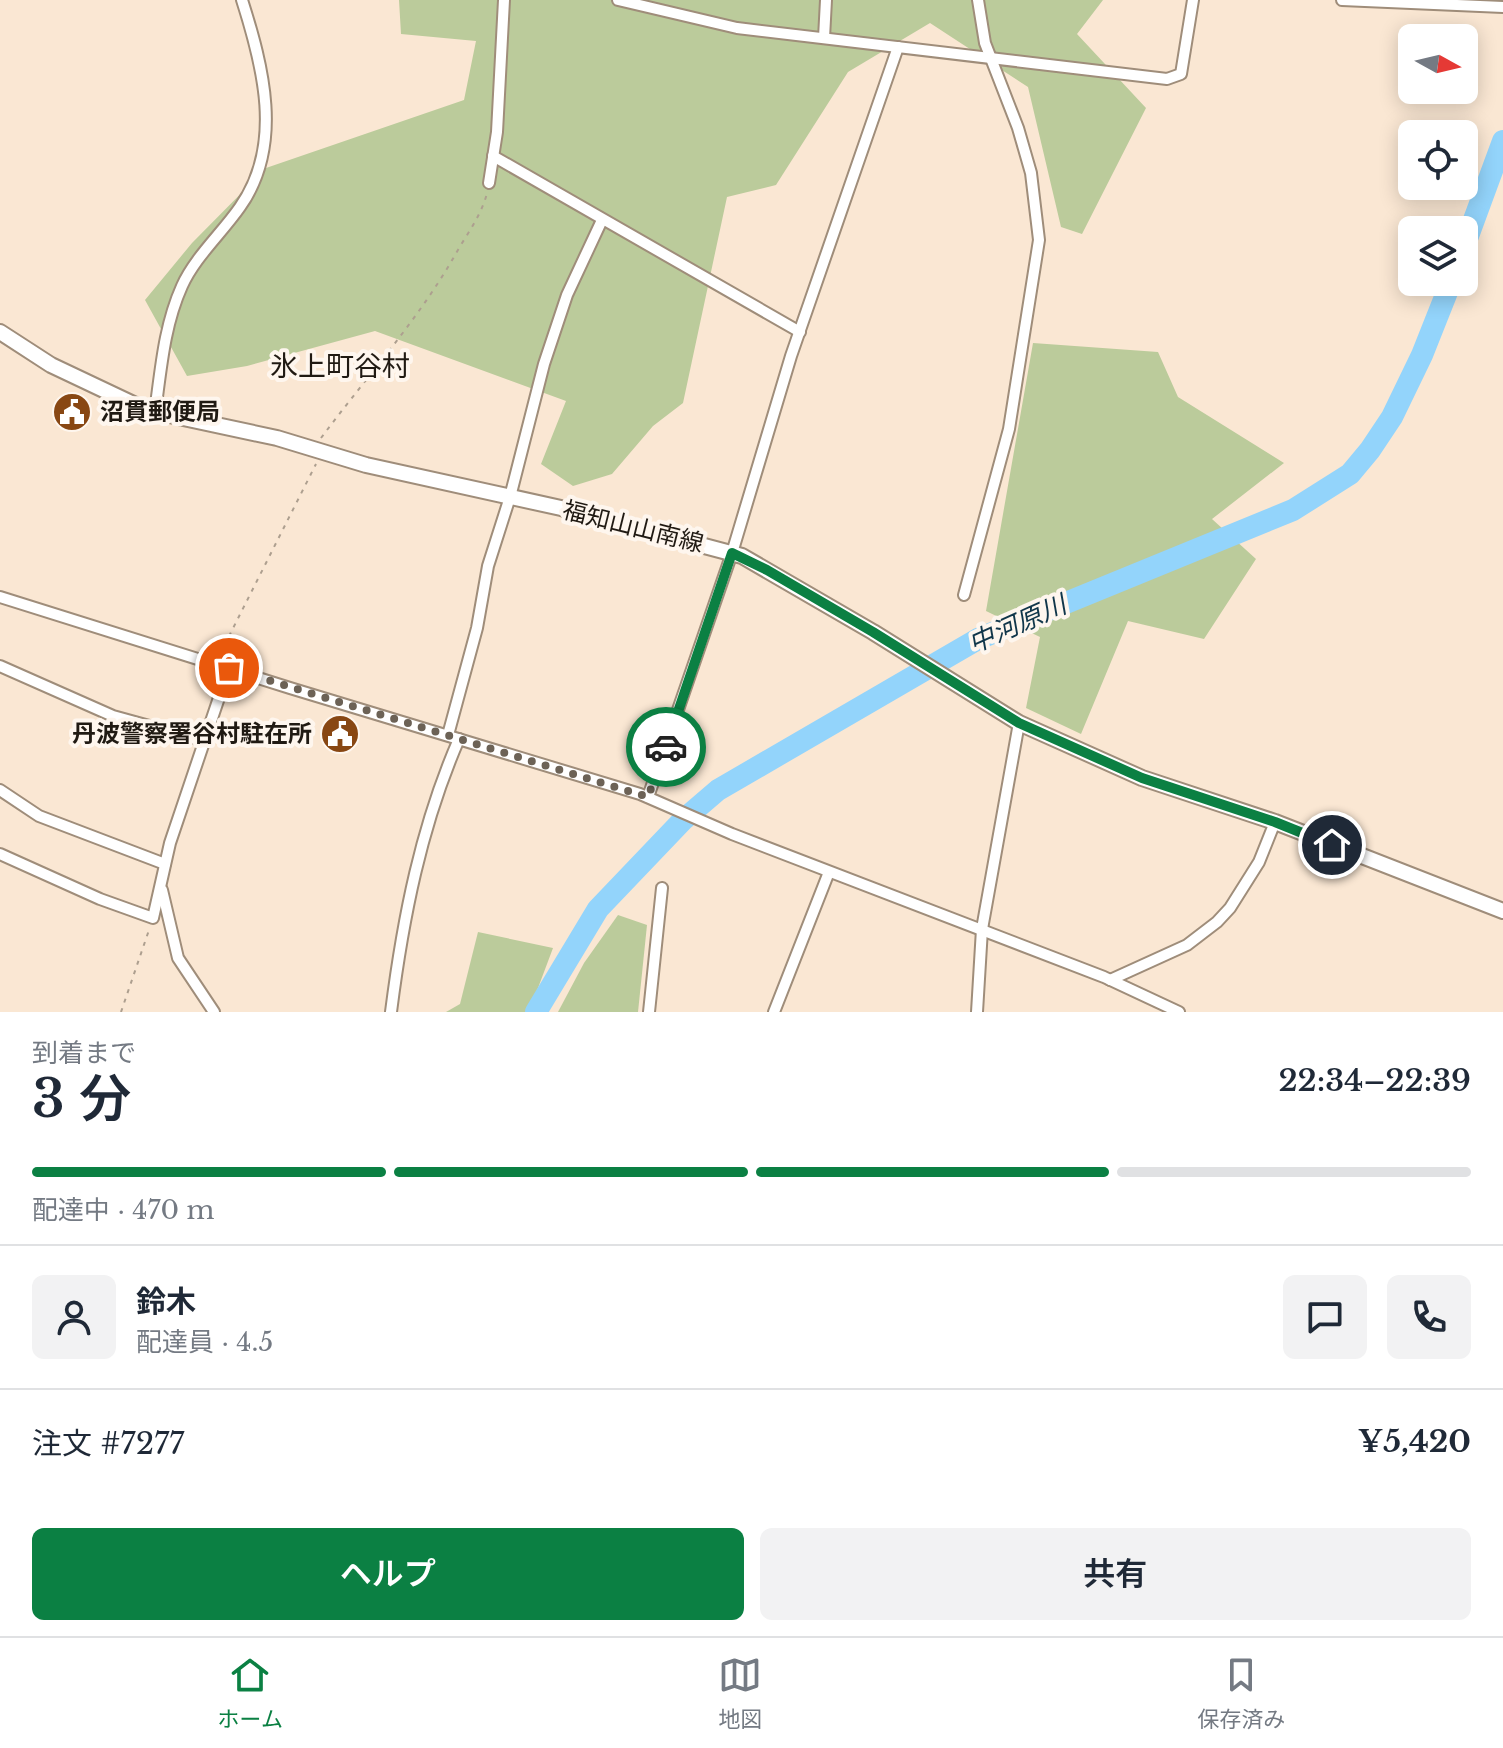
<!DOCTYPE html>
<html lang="ja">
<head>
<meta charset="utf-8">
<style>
  :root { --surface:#fff; --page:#f2f2f3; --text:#1f2937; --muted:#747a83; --line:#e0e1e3; --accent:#0b8043 }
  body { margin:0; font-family:"Libre Baskerville","Noto Sans JP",serif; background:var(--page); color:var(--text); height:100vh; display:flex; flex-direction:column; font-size:30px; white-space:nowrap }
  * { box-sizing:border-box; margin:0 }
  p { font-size:26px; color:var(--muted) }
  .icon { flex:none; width:44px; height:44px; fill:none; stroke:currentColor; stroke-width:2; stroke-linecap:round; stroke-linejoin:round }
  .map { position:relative; height:1012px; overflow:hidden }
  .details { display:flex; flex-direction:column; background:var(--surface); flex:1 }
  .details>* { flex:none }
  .needle { width:52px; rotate:98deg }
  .buttons { position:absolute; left:1398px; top:24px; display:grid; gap:16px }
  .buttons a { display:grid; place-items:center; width:80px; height:80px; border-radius:12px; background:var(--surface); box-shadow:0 4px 20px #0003; font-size:40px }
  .pin { position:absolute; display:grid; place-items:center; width:68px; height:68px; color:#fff; margin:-34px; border:4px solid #fff; border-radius:50%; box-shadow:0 2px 8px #0007 }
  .courier { position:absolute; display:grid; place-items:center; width:80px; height:80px; margin:-40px; border:6px solid #0b8043; border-radius:50%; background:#fff; color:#222; box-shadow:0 2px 10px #0007 }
  .headline em { font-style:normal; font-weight:600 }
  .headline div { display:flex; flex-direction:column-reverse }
  .headline { display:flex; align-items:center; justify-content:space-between; height:136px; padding:0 32px }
  h1 { font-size:52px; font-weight:600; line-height:60px }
  .bar { display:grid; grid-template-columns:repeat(4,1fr); gap:12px 8px; align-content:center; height:96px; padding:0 32px }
  .bar i { height:10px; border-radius:6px; background:var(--line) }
  .bar .selected { background:var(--accent) }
  .bar p { grid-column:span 4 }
  .line { display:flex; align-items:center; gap:20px; padding:0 32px; border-top:2px solid var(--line) }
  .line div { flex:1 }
  .round { display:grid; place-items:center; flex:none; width:84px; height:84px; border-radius:12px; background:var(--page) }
  .cta { display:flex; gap:16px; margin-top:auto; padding:16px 32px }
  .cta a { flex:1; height:92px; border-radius:12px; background:var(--accent); color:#fff; font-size:32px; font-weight:600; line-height:92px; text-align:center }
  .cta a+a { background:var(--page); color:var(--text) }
  .tabs { display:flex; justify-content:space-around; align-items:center; height:112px; border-top:2px solid var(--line); background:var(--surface); font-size:22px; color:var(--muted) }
  .tabs a { display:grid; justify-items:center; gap:4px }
  .tabs .selected { color:var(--accent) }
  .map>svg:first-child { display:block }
</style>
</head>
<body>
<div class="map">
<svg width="1503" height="1012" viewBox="0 0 1503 1012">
  <rect width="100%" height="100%" fill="#fae7d3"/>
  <g fill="#bbcb9b">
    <path d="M 399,0 L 1103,0 L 1077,34 L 1146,108 L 1082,234 L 1061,227 L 1028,87 L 930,23 L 848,72 L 776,185 L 727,197 L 683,403 L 653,426 L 612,474 L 573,486 L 541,464 L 566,401 L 375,331 L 247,366 L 187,376 L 145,300 L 192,243 L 266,168 L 464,100 L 476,41 L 401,34 Z"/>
    <path d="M 1033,343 L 1158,352 L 1178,397 L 1284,463 L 1212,519 L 1256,559 L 1204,639 L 1128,621 L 1081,734 L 1026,708 L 1040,637 L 986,611 Z"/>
    <path d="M 618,915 L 647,925 L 638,1012 L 558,1012 L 584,963 Z"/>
    <path d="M 478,932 L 553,948 L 529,1012 L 446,1012 L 460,1004 Z"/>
  </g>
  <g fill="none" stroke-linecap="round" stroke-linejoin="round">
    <g stroke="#93d4fb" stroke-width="22">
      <path d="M 1464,247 L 1503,141"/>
      <path d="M 536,1012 L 598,909 L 683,820 L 718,790 L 978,639 L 1293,510 L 1350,474 L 1370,450 L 1392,417 L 1422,355 L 1451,282"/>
    </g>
    <defs>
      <g id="minor">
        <path d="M 618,0 L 737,28 L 1167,79 L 1181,74 L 1193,0"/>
        <path d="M 1342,0 L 1503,7"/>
        <path d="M 824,38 L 826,0"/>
        <path d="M 493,156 L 800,332"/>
        <path d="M 489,183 L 497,132 L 504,0"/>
        <path d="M 155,412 C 161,369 164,326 182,286 C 195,257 222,233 240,207 C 284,145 263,66 242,0"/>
        <path d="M 964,595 L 1009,429 L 1039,240 L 1031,173 L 1018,128 L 985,43 L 978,0"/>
        <path d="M 0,597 L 290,688 L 640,794 L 732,834 L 1104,977 L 1179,1012"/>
        <path d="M 0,666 L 113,716 L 204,741"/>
        <path d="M 448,735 L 477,628 L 488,566 L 510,497 L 544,364 L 567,295 L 602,220"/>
        <path d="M 0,790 L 39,816 L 165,864"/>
        <path d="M 648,797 L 732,553 L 791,356 L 898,47"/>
        <path d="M 0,854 L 100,899 L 153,918 L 170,843 L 229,668"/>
        <path d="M 162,890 L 178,958 L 214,1012"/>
        <path d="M 1110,980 L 1187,945 L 1217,922 L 1230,908 L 1259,862 L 1275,822"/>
        <path d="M 391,1012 C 403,918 421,826 459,739"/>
        <path d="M 649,1012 L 662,888"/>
        <path d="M 774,1012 L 829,872"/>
        <path d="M 977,1012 L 982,929 L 1019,723"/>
      </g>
      <path id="secondary" d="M 0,332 L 51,365 L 146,410 L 277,438 L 366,465 L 561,508 L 742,556 L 873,632 L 1019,723 L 1142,778 L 1275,822 L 1503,911"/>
    </defs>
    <use href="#minor" stroke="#9f8d7a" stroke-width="14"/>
    <use href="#secondary" stroke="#9f8d7a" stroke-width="18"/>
    <g stroke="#ad9f8f" stroke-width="2" stroke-dasharray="4 6" stroke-linecap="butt">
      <path d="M 321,438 C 368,375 421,317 459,248 C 470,230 482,213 487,193"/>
      <path d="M 220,654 L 316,464"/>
      <path d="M 121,1012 L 149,930"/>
    </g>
    <use href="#minor" stroke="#fff" stroke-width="10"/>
    <use href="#secondary" stroke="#fff" stroke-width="14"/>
  </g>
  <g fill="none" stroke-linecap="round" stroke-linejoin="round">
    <path stroke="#6c6256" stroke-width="8" stroke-dasharray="0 14.4" d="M 229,668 L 648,797 L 666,747"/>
    <path stroke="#0b8043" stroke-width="10" d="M 666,747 L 732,553 L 767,570 L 873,632 L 1019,723 L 1142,778 L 1275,822 L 1332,845"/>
  </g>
  <defs>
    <symbol id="civic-disc" viewBox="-11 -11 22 22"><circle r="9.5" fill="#884713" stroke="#fef6ee"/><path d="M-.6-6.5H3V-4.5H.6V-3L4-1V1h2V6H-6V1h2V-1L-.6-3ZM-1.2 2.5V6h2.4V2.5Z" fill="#fff"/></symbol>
  </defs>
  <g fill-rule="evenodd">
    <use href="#civic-disc" x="50" y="390" width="44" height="44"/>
    <use href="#civic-disc" x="318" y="712" width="44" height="44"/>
  </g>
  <g text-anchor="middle" stroke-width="8" stroke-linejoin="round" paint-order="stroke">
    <g font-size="24" font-weight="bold" fill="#201a13" stroke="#fef6ee" text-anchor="start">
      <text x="100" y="420">沼貫郵便局</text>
      <text x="312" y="742" text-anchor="end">丹波警察署谷村駐在所</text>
    </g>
    <g font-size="24" fill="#201a13" stroke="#fef6ee">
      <text transform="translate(633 527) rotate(14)" y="8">福知山山南線</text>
    </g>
    <g font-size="26" font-style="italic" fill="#10364a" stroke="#fef6ee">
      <text transform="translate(1017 624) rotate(-24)" y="9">中河原川</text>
    </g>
    <g font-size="28" fill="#201a13" stroke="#fef6ee">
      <text x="340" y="376">氷上町谷村</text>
    </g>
  </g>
</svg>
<div class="buttons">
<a><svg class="needle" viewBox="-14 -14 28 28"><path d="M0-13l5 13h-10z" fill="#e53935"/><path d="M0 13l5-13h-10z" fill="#747a83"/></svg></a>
<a><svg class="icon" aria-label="locate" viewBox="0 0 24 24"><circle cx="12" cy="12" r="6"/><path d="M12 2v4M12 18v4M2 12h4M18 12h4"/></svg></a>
<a><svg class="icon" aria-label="layers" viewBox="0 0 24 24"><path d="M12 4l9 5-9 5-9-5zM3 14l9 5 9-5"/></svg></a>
</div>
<div class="pin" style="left:229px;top:668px;background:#ea580c"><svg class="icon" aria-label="bag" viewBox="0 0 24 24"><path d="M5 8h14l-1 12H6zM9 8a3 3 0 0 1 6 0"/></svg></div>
<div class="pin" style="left:1332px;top:845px;background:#1f2937"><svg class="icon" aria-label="home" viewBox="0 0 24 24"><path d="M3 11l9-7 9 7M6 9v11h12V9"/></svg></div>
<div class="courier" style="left:666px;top:747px"><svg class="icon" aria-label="car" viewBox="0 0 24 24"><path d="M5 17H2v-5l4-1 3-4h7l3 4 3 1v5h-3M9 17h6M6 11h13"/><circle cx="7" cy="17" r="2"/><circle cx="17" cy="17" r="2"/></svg></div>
</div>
<section class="details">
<div class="headline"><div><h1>3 分</h1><p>到着まで</p></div><em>22:34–22:39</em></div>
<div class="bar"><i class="selected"></i><i class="selected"></i><i class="selected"></i><i></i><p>配達中 · 470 m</p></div>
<div class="line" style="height:144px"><a class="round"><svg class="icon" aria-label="person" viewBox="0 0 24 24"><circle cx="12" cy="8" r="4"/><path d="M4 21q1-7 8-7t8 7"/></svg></a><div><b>鈴木</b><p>配達員 · 4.5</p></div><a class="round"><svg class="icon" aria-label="chat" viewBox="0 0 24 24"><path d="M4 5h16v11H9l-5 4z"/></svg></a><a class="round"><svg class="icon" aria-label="phone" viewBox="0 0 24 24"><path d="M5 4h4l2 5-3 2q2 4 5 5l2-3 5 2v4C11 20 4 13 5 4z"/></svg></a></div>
<div class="line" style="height:104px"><div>注文 #7277</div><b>¥5,420</b></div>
<div class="cta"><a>ヘルプ</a><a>共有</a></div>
</section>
<nav class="tabs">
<a class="selected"><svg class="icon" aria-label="home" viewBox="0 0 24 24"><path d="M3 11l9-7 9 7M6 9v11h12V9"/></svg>ホーム</a>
<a><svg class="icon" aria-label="map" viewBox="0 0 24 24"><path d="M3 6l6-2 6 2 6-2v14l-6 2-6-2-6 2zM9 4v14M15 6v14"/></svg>地図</a>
<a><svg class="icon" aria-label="saved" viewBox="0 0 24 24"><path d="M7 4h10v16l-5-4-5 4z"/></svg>保存済み</a>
</nav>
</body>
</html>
